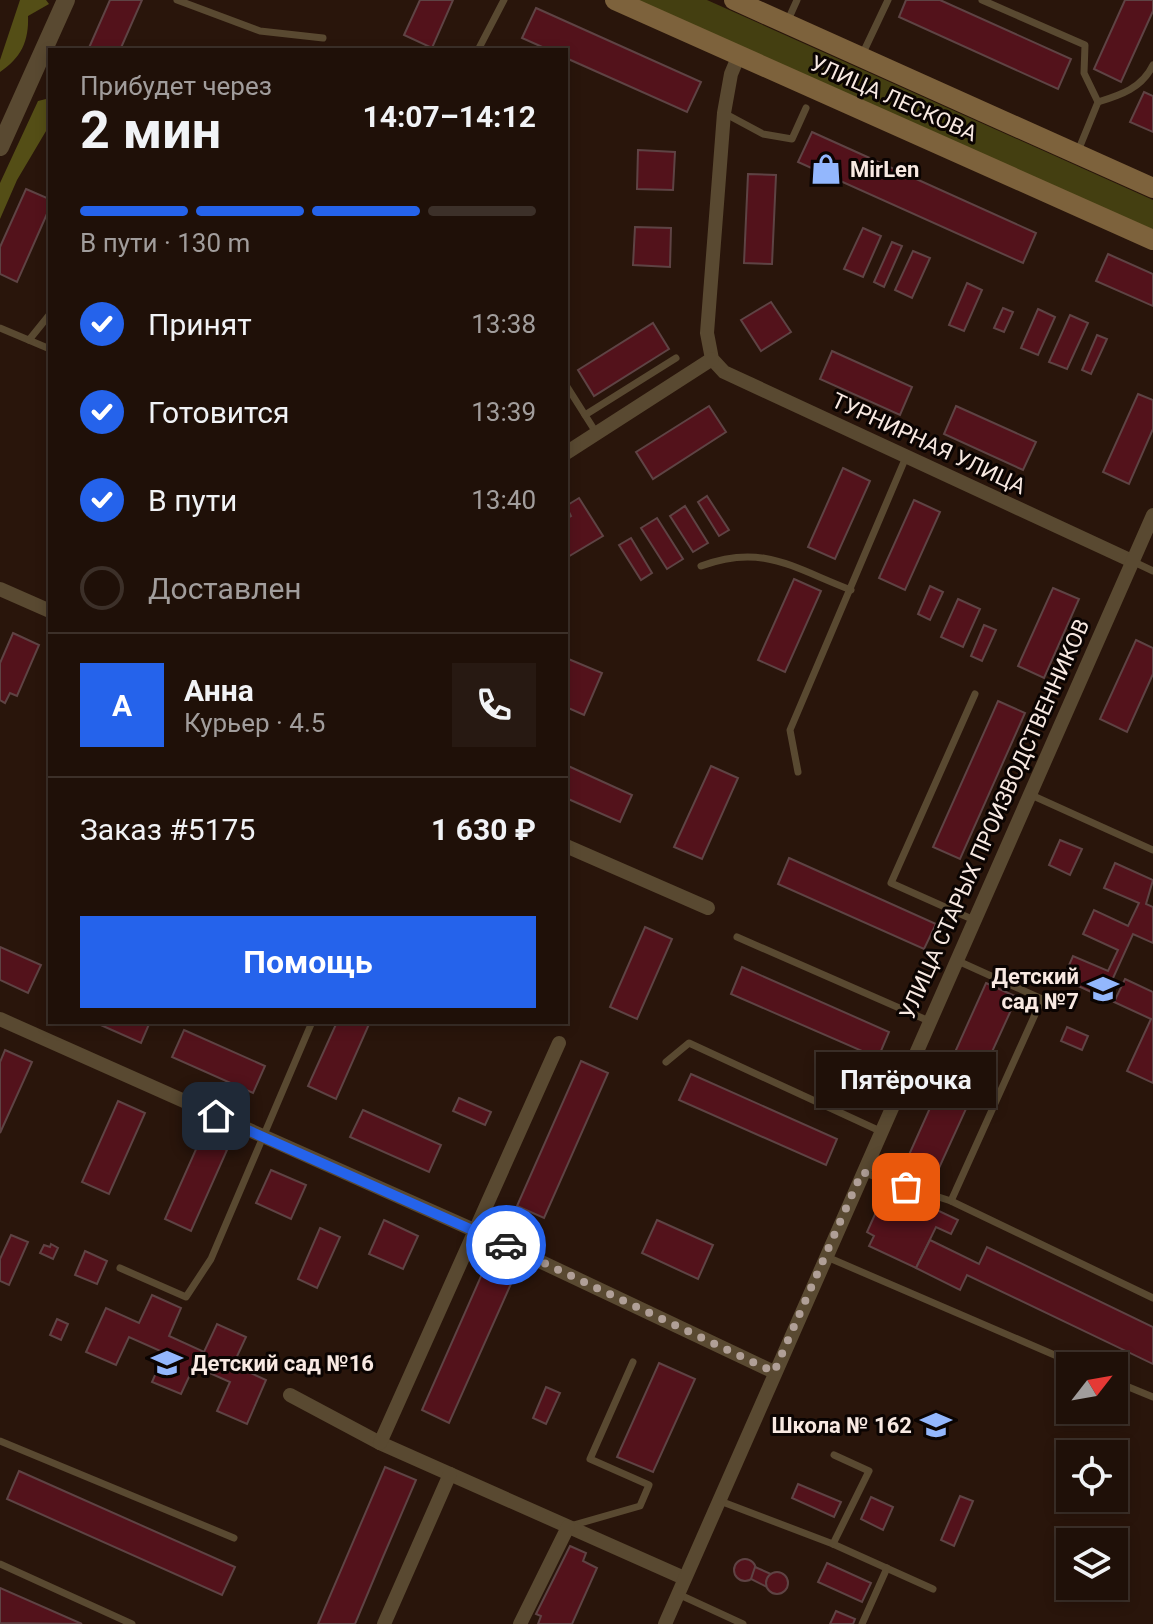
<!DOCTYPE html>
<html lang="ru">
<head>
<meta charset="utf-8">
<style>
  :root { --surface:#1f1008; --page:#271912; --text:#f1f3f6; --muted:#a19d9c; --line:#3c3029; --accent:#2563eb }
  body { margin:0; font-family:Roboto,sans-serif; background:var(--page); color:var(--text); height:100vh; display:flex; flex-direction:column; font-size:30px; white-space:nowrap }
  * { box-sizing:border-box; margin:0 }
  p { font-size:26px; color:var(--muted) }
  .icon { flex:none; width:44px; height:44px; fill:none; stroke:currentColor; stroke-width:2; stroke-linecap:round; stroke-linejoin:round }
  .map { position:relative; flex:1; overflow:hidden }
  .side { position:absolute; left:48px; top:48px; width:520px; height:976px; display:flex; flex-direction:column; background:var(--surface); border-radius:0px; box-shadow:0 4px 12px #0003,0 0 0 2px var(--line) }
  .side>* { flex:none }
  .needle { width:52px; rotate:59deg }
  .tools { position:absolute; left:1056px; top:1352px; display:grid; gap:16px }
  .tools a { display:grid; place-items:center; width:72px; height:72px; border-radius:0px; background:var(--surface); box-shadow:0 4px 12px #0003,0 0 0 2px var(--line); font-size:40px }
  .pin { position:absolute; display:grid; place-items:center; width:68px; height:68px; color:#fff; margin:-34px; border-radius:16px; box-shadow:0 4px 12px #0006 }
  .courier { position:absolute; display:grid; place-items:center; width:80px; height:80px; margin:-40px; border:6px solid #2563eb; border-radius:50%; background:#fff; color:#222; box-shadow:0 2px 10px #0007 }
  .bubble { position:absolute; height:56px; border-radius:0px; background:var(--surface); box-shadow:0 4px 12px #0003,0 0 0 2px var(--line); font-size:26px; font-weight:700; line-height:56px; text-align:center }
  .head em { font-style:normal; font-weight:700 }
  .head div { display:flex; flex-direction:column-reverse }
  .head { display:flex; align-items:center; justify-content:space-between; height:136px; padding:0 32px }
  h1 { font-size:52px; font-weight:700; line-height:60px }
  .bar { display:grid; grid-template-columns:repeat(4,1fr); gap:12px 8px; align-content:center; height:96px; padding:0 32px }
  .bar i { height:10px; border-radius:6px; background:var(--line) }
  .bar .selected { background:var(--accent) }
  .bar p { grid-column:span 4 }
  .line { display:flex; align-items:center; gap:20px; padding:0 32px; border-top:2px solid var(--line) }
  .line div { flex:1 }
  .round { display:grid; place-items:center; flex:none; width:84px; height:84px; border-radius:0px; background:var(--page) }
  ol { padding:0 32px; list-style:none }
  li { display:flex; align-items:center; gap:24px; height:88px }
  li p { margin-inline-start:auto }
  li .icon { padding:8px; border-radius:50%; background:var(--accent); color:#fff; stroke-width:4 }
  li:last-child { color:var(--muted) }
  li i { width:44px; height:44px; border:4px solid var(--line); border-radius:50% }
  .action { display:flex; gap:16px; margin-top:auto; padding:16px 32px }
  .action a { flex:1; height:92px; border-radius:0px; background:var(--accent); color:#fff; font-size:32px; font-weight:700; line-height:92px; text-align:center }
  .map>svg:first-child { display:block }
</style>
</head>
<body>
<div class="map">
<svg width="1153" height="1624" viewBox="0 0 1153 1624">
  <rect width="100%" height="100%" fill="#29150b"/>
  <path fill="#443f11" d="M 634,0 L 707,0 L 1153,200 L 1153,234 Z"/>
  <g fill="#544e16">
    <path d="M 20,0 L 46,0 L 49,4 L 28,16 C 29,41 21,58 0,72 L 0,60 Z"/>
    <path d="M 50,98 L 49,126 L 17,180 L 0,219 L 0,183 L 38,101 Z"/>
  </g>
  <g fill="#53121b" stroke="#5e4344" stroke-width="2">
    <path d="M 110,0 L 142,0 L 120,50 L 88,50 Z"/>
    <path d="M 420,0 L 453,0 L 432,48 L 404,35 Z"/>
    <path d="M 906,0 L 940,0 L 1071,59 L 1058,89 L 899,17 Z"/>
    <path d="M 1125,0 L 1153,0 L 1153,11 L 1121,82 L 1094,69 Z"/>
    <path d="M 536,8 L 701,82 L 687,112 L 566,58 L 566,50 L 549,50 L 522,38 Z"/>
    <path d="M 1144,92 L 1153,96 L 1153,132 L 1130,122 Z"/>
    <path d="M 812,132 L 1036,233 L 1023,263 L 798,162 Z"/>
    <path d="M 638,150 L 675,152 L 673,190 L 637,189 Z"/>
    <path d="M 748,174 L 776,175 L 772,264 L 744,263 Z"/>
    <path d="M 26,189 L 49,199 L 50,196 L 50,207 L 17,282 L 0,274 L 0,247 Z"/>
    <path d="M 635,227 L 671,228 L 670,267 L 633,265 Z"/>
    <path d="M 863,228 L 881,236 L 863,277 L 844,269 Z"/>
    <path d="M 892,242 L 902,246 L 884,287 L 874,282 Z"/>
    <path d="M 913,251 L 930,258 L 912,298 L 895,290 Z"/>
    <path d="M 1108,254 L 1153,274 L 1153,306 L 1096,281 Z"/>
    <path d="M 967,283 L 982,290 L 964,331 L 949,325 Z"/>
    <path d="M 771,302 L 791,332 L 761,351 L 741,320 Z"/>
    <path d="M 1003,308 L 1013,312 L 1004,332 L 994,328 Z"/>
    <path d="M 1038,309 L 1055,317 L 1038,355 L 1021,348 Z"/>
    <path d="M 1070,315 L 1088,323 L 1067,369 L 1049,362 Z"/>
    <path d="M 653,323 L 669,349 L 594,396 L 578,370 Z"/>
    <path d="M 1097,335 L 1107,339 L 1091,374 L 1082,370 Z"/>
    <path d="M 832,351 L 912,387 L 900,415 L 820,379 Z"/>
    <path d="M 1138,394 L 1153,400 L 1153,429 L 1129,484 L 1103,472 Z"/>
    <path d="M 709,406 L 726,432 L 653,479 L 636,452 Z"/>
    <path d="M 956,406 L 1036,442 L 1023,470 L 944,434 Z"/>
    <path d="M 843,468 L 870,481 L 835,559 L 808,547 Z"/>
    <path d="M 707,496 L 729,530 L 719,536 L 698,502 Z"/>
    <path d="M 579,498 L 603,536 L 566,558 L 566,519 L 571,516 L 566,506 Z"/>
    <path d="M 914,500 L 940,512 L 905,590 L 879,578 Z"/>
    <path d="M 685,506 L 708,543 L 693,552 L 670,516 Z"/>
    <path d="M 657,518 L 683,559 L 667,569 L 641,528 Z"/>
    <path d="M 631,538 L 652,573 L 641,580 L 619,545 Z"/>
    <path d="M 794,579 L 821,591 L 785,672 L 758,660 Z"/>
    <path d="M 930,586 L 943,592 L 930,620 L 918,614 Z"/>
    <path d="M 1053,588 L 1079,599 L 1044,678 L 1018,666 Z"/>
    <path d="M 958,599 L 980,609 L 963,647 L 941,637 Z"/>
    <path d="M 984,625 L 996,630 L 982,661 L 971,656 Z"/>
    <path d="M 13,633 L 39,645 L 17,696 L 10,693 L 5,703 L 0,700 L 0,663 Z"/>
    <path d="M 1136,640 L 1153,648 L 1153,674 L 1127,732 L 1100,719 Z"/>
    <path d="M 566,658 L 602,673 L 584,715 L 566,707 Z"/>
    <path d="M 998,701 L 1025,713 L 960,859 L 933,847 Z"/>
    <path d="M 566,765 L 632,795 L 620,822 L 566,798 Z"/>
    <path d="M 711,766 L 738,778 L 702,859 L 674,847 Z"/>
    <path d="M 1060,840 L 1082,849 L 1070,875 L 1049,865 Z"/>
    <path d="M 789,858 L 936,924 L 924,949 L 778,884 Z"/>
    <path d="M 1115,863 L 1153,880 L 1146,904 L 1153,907 L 1153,943 L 1133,934 L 1104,998 L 1063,979 L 1073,956 L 1108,971 L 1118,950 L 1083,934 L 1094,910 L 1128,926 L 1139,903 L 1104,888 Z"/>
    <path d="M 645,927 L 672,939 L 637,1019 L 610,1007 Z"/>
    <path d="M 0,947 L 41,965 L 28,993 L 0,980 Z"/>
    <path d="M 742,967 L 889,1032 L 878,1058 L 731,994 Z"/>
    <path d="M 1125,979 L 1153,992 L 1153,1083 L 1127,1071 L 1151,1019 L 1114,1002 Z"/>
    <path d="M 986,983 L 1017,997 L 934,1179 L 904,1166 Z"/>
    <path d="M 94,1022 L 150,1022 L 141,1043 Z"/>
    <path d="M 337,1022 L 370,1022 L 336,1099 L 308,1086 Z"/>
    <path d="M 1067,1027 L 1088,1036 L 1082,1050 L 1061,1041 Z"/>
    <path d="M 184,1030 L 265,1066 L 253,1093 L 172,1057 Z"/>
    <path d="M 5,1050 L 32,1062 L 0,1133 L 0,1062 Z"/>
    <path d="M 581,1061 L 608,1073 L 544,1218 L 517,1206 Z"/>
    <path d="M 691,1074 L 837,1139 L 826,1165 L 679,1100 Z"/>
    <path d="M 459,1098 L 491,1112 L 485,1125 L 453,1111 Z"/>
    <path d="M 118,1101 L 145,1113 L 109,1194 L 82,1182 Z"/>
    <path d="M 363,1110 L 441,1145 L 429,1172 L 350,1137 Z"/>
    <path d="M 201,1138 L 227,1150 L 191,1231 L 165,1219 Z"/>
    <path d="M 271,1170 L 306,1185 L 291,1219 L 256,1203 Z"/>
    <path d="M 892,1197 L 913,1208 L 916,1200 L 958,1220 L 951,1234 L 936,1227 L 916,1268 L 869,1246 L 874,1236 L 867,1232 L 881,1201 L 888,1205 Z"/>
    <path d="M 384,1220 L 418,1236 L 403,1269 L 369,1254 Z"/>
    <path d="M 657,1220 L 713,1245 L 698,1279 L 642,1253 Z"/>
    <path d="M 320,1228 L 340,1237 L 317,1288 L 298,1279 Z"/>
    <path d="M 11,1235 L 28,1242 L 9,1285 L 0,1281 L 0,1259 Z"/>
    <path d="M 930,1240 L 979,1264 L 987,1247 L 1153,1327 L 1153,1364 L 967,1275 L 960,1290 L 916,1268 Z"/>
    <path d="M 51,1244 L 58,1248 L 53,1259 L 40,1253 L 44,1245 L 50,1247 Z"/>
    <path d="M 85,1251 L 107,1261 L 97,1284 L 75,1275 Z"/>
    <path d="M 486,1265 L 514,1277 L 449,1423 L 422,1410 Z"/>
    <path d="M 152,1295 L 181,1308 L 169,1336 L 204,1352 L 217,1324 L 246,1337 L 233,1365 L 266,1380 L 247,1424 L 217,1411 L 230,1382 L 194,1366 L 181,1394 L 152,1382 L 165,1353 L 129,1337 L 116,1365 L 86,1352 L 106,1308 L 139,1323 Z"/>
    <path d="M 57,1319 L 68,1324 L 61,1340 L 50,1335 Z"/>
    <path d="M 659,1363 L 695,1379 L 653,1472 L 617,1457 Z"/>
    <path d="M 546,1387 L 560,1393 L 546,1424 L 533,1418 Z"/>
    <path d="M 385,1467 L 416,1480 L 383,1557 L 355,1624 L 318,1624 Z"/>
    <path d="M 19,1471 L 235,1567 L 222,1595 L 7,1499 Z"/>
    <path d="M 798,1484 L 841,1502 L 834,1517 L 792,1498 Z"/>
    <path d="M 960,1496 L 973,1501 L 954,1546 L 941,1540 Z"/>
    <path d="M 871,1497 L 893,1507 L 883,1530 L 861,1519 Z"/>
    <path d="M 570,1546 L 586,1553 L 583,1561 L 597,1568 L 572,1624 L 538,1624 L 541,1616 L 536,1614 Z"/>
    <circle cx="745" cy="1570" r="11"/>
    <path d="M 827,1563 L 871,1583 L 862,1602 L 818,1582 Z"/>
    <path d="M 755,1567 L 771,1574 L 767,1587 L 751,1579 Z"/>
    <circle cx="777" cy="1583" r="11"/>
    <path d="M 0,1588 L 82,1624 L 0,1623 Z"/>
    <path d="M 836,1611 L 855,1619 L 853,1624 L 830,1624 Z"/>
  </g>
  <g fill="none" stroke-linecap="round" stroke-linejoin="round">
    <g stroke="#594931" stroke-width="7">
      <path d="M 177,0 L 260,31 L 323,38"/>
      <path d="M 982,0 L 1085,45 L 1084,73 L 1098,102 L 1078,151"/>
      <path d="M 788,20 L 797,0"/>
      <path d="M 478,50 L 504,0"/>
      <path d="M 862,55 L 888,0"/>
      <path d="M 1098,102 C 1121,95 1142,88 1153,65"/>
      <path d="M 724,113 L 763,134 L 792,139 L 806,108"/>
      <path d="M 0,328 L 50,349"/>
      <path d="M 29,340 L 50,314"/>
      <path d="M 566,385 L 597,434"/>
      <path d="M 585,415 L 676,358"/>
      <path d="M 1132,561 L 1153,571"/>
      <path d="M 701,566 C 763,543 793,568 851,590"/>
      <path d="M 798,772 L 790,730 L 906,457"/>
      <path d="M 1029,794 L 1153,850"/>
      <path d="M 974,920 L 891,883 L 975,694"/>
      <path d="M 737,937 L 929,1021"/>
      <path d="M 666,1062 L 689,1043 L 880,1131"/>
      <path d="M 864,1173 L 951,1201 L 1153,1298"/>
      <path d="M 951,1201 L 1042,999 L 958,961"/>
      <path d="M 827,1257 L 1080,1366"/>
      <path d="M 120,1268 L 186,1297 L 211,1259 L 312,1022"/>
      <path d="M 1114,1381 L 1153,1397"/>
      <path d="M 0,1441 L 234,1538"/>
      <path d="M 720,1501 L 833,1544 L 933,1589"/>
      <path d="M 570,1526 L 640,1506 L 649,1485 L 590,1459 L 633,1362"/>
      <path d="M 833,1544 L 869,1471 L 834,1455"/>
      <path d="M 0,1564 L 132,1624"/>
      <path d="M 678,1594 L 743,1624"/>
      <path d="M 862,1624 L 887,1568"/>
    </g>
    <g stroke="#594931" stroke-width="14">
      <path d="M 739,55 L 731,74 L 724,113 L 707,333 L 712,359 L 724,372 L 1132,561"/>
      <path d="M 566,453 L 712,359"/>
      <path d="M 0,589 L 50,611"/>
      <path d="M 566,846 L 708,908"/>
      <path d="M 0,1019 L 476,1231 L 774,1372"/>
      <path d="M 290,1395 L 380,1443 L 684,1578"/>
      <path d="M 380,1443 L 559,1043"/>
      <path d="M 384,1624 L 450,1474"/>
      <path d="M 520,1624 L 568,1527"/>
      <path d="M 665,1624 L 1153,515"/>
    </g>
    <path stroke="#594931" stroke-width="18" d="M 0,147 L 66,0"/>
    <g stroke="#7d623c" stroke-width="20">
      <path d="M 615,0 L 1153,240"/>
      <path d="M 734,0 L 1153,188"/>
    </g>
  </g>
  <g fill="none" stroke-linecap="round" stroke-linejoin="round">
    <path stroke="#b09f97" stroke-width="8" stroke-dasharray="0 14.4" d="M 506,1245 L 774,1372 L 862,1172 L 906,1187"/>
    <path stroke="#2563eb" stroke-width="10" d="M 216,1116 L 506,1245"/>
  </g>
  <defs>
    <symbol id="shop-bare" viewBox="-9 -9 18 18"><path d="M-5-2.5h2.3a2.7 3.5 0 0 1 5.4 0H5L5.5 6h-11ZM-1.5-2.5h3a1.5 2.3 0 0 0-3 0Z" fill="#93b7fd" stroke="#0b0402" stroke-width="2.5" paint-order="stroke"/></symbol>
    <symbol id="school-bare" viewBox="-9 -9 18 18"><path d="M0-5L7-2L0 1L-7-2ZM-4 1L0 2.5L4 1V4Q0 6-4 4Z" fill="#93b7fd" stroke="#0b0402" stroke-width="2.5" paint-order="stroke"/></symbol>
  </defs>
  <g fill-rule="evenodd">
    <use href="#shop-bare" x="804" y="147" width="44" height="44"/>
    <use href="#school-bare" x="1081" y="967" width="44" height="44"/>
    <use href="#school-bare" x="145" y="1341" width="44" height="44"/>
    <use href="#school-bare" x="914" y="1403" width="44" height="44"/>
  </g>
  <g text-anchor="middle" stroke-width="6" stroke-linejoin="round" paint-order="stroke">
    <g font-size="22" fill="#f8e9e2" stroke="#0b0402">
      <text transform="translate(894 98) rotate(24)" y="8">УЛИЦА ЛЕСКОВА</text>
      <text transform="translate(929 443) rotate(25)" y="8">ТУРНИРНАЯ УЛИЦА</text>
      <text transform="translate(994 819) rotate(-66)" y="8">УЛИЦА СТАРЫХ ПРОИЗВОДСТВЕННИКОВ</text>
    </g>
    <g font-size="22" font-weight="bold" fill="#f8e9e2" stroke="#0b0402" text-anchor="start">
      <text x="850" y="177">MirLen</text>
      <text x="1079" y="984" text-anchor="end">Детский<tspan x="1079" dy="25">сад №7</tspan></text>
      <text x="191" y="1371">Детский сад №16</text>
      <text x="912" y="1433" text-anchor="end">Школа № 162</text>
    </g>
  </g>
</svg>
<div class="tools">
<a><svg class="needle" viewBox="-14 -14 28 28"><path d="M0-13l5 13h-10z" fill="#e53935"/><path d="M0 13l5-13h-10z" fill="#a19d9c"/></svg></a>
<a><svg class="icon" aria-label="locate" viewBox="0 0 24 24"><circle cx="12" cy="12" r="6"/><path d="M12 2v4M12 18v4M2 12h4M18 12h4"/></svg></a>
<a><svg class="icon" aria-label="layers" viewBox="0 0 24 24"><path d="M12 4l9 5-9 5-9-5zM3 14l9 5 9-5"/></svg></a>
</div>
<div class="pin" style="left:906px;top:1187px;background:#ea580c"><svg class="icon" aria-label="bag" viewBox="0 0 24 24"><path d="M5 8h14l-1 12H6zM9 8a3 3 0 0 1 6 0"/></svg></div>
<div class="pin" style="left:216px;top:1116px;background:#1f2937"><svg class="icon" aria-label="home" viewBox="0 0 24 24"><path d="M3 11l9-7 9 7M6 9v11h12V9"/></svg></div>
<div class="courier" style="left:506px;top:1245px"><svg class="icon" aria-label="car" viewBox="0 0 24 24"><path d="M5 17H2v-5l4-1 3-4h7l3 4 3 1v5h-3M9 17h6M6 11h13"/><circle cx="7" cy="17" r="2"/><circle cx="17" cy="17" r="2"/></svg></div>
<div class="bubble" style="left:816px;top:1052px;width:180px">Пятёрочка</div>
<section class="side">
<div class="head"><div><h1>2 мин</h1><p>Прибудет через</p></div><em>14:07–14:12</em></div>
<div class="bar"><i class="selected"></i><i class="selected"></i><i class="selected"></i><i></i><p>В пути · 130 m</p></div>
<ol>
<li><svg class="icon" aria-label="check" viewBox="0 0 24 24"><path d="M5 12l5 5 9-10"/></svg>Принят<p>13:38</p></li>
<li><svg class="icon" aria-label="check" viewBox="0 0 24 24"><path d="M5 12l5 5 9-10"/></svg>Готовится<p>13:39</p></li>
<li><svg class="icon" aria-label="check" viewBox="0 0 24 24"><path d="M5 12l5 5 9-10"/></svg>В пути<p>13:40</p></li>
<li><i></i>Доставлен</li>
</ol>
<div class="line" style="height:144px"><b class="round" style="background:var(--accent);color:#fff">А</b><div><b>Анна</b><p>Курьер · 4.5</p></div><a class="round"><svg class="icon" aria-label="phone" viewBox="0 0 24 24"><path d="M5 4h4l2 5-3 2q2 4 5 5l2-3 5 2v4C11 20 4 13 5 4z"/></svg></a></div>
<div class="line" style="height:104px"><div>Заказ #5175</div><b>1 630 ₽</b></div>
<div class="action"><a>Помощь</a></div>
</section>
</div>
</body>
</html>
